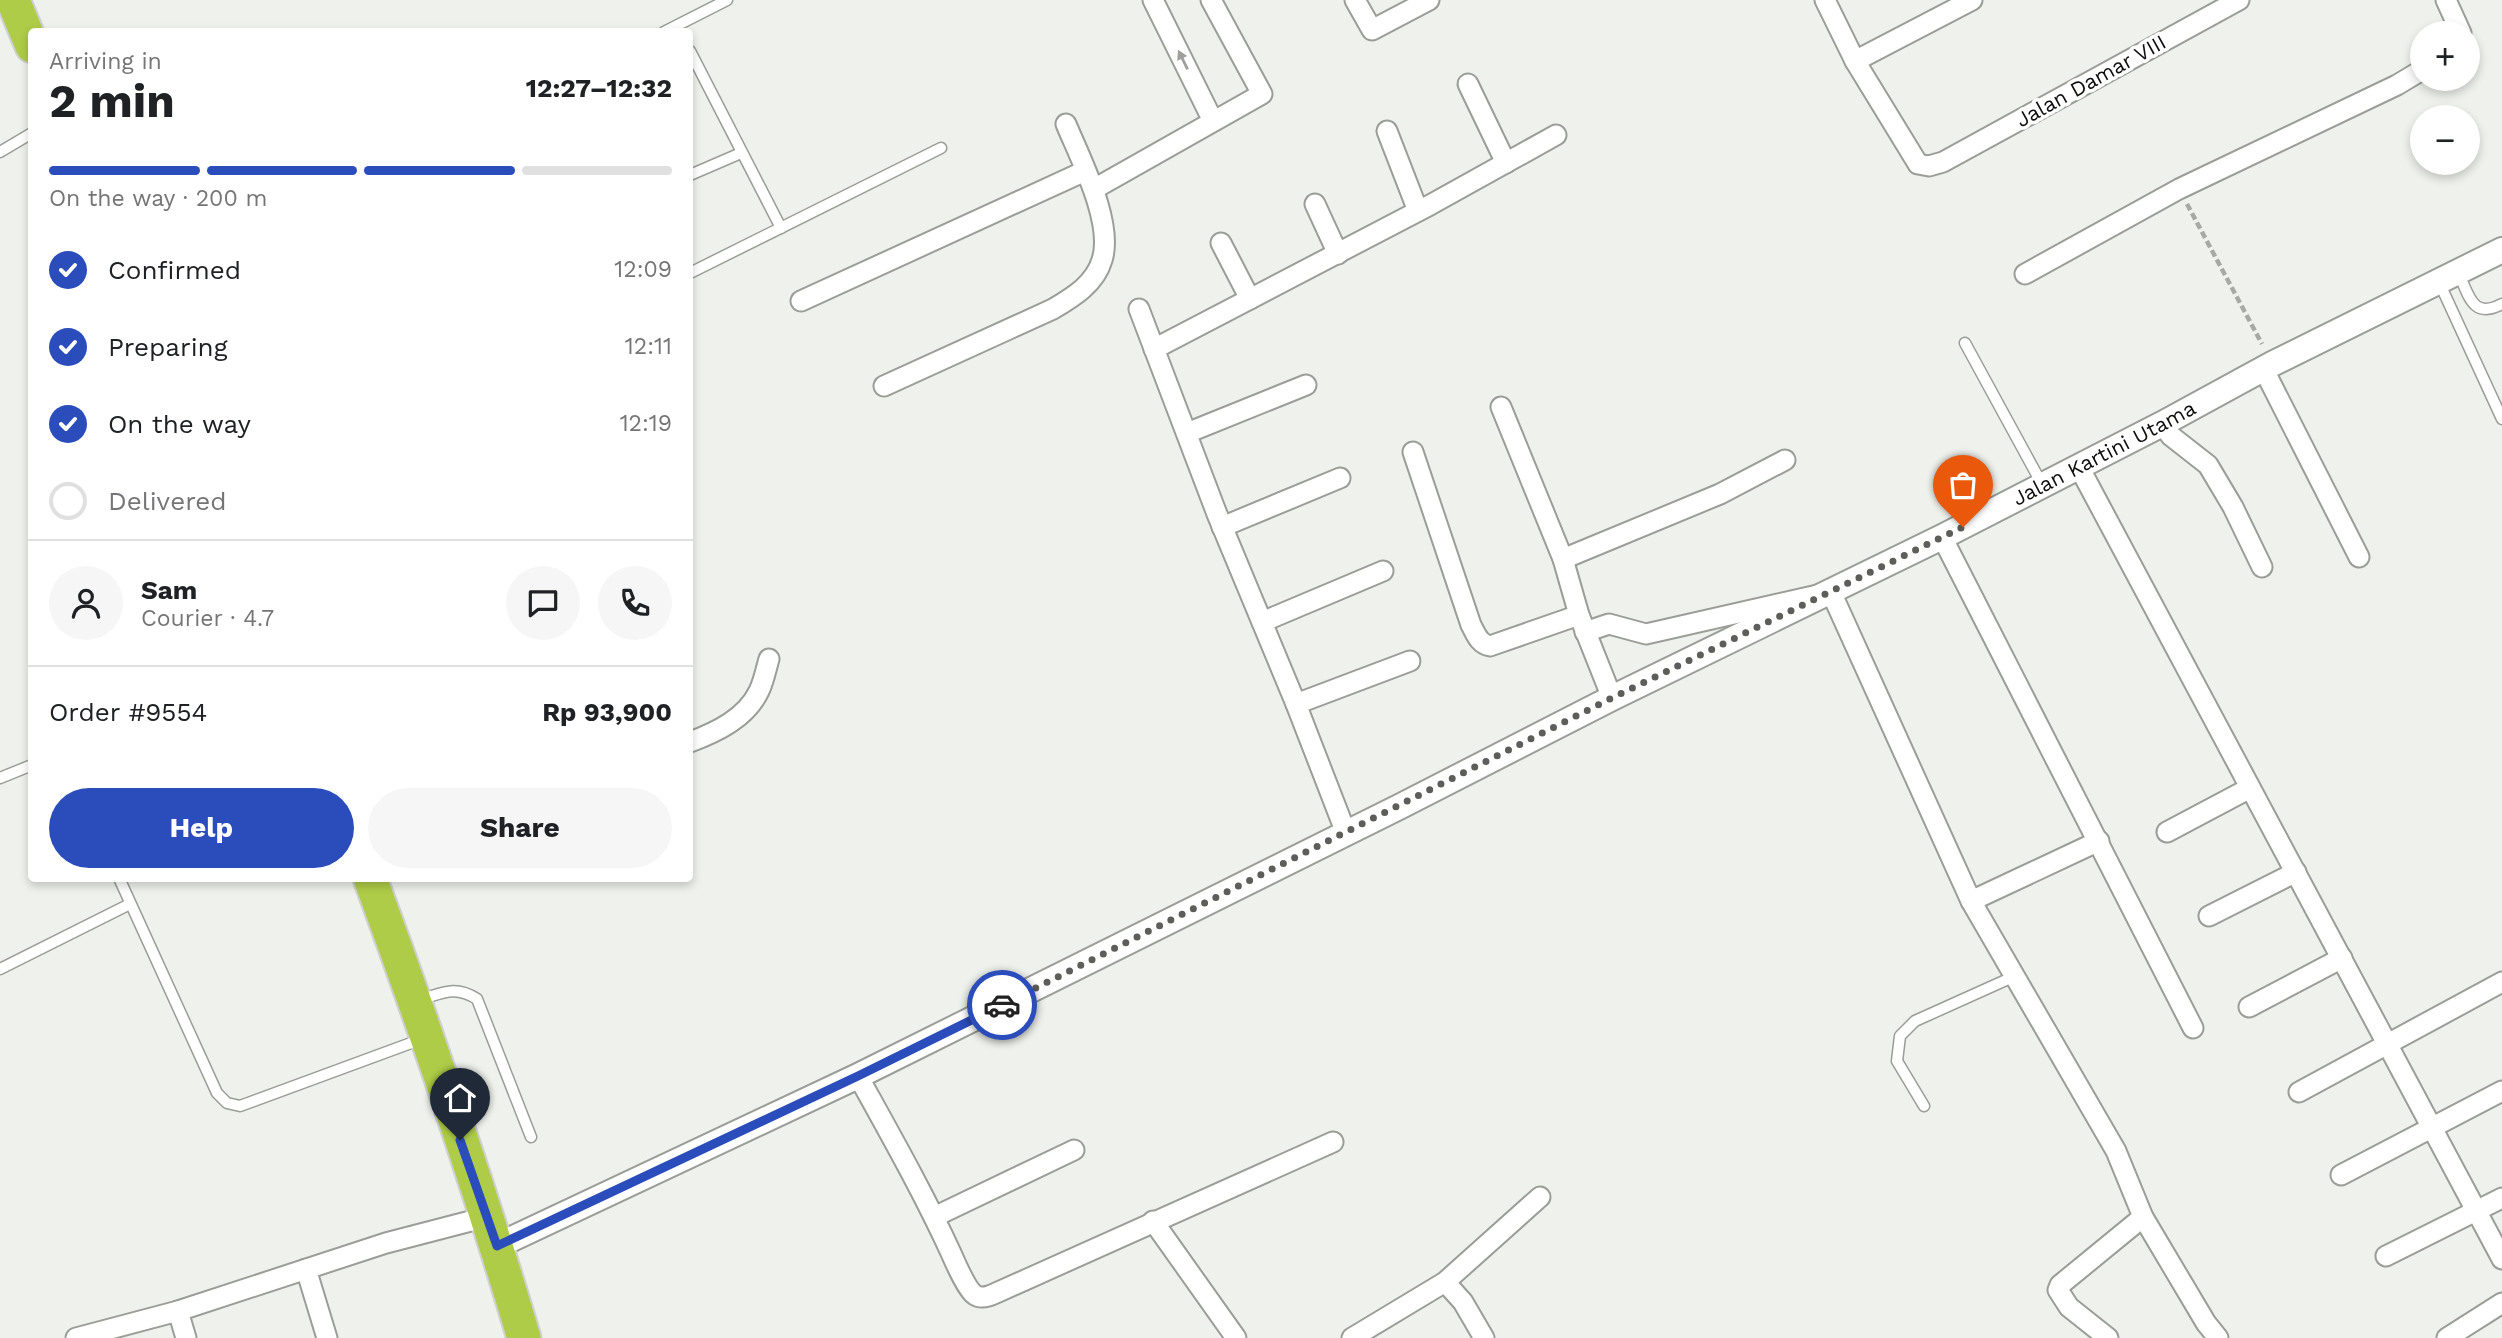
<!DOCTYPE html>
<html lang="en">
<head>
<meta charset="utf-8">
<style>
  :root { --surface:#fff; --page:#f6f6f6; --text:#202124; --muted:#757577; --line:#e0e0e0; --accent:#2b4cbb }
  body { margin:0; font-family:"Work Sans",sans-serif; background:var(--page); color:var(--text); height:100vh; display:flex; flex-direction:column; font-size:26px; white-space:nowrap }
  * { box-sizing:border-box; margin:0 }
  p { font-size:23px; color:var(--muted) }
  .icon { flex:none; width:38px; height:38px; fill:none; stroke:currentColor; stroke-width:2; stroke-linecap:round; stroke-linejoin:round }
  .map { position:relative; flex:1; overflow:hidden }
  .side { position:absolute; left:28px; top:28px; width:665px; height:854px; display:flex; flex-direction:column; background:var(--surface); border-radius:7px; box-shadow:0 4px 10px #0003 }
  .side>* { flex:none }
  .fabs { position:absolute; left:2410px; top:21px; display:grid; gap:14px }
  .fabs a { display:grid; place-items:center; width:70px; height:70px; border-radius:50%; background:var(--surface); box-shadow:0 4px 10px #0003; font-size:35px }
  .pin { position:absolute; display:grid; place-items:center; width:60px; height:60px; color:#fff; margin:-72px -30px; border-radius:50% 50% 50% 0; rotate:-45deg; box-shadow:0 0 7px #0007 }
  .pin .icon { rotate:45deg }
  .courier { position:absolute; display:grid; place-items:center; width:70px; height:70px; margin:-35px; border:5px solid #2b4cbb; border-radius:50%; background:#fff; color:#222; box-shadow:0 2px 9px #0007 }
  .head em { font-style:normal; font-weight:700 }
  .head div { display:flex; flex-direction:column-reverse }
  .head { display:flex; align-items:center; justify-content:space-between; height:119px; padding:0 21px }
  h1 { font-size:46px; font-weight:700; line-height:52px }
  .bar { display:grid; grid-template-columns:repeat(4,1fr); gap:10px 7px; align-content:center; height:84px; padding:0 21px }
  .bar i { height:9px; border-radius:5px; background:var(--line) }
  .bar .current { background:var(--accent) }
  .bar p { grid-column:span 4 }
  .line { display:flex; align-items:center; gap:18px; padding:0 21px; border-top:2px solid var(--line) }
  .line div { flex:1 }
  .round { display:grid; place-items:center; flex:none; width:74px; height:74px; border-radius:37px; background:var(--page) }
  ol { padding:0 21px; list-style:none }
  li { display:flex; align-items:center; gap:21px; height:77px }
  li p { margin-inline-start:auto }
  li .icon { padding:7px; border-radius:50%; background:var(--accent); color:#fff; stroke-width:4 }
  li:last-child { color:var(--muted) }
  li i { width:38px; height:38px; border:4px solid var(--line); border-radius:50% }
  .action { display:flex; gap:14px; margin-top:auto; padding:14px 21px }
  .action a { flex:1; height:80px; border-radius:42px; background:var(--accent); color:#fff; font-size:28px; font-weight:700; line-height:80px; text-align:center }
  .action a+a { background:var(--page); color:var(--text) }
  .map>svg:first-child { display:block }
</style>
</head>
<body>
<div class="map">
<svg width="2502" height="1338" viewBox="0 0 2502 1338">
  <rect width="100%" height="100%" fill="#eff1ec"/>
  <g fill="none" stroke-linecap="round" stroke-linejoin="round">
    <defs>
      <g id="service">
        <path d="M 664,32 L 727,0"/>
        <path d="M 690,51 L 781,228"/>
        <path d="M 0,152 L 32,133"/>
        <path d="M 690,175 L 741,153"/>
        <path d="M 2458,272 C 2469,295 2472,320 2502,304"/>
        <path d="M 690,273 L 941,148"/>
        <path d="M 2439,282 L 2502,419"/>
        <path d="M 1965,343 L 2043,486"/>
        <path d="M 0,778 L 32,765"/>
        <path d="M 119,878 L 217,1093 L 227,1103 L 240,1106 L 422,1039"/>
        <path d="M 0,969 L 130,904"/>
        <path d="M 419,1000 C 443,993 455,985 477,999 L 531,1137"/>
        <path d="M 1924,1106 L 1897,1061 L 1900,1036 L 1915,1021 L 2015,976"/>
      </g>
      <g id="minor">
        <path d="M 1153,0 L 1213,121"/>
        <path d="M 1355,0 L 1372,30 L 1429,0"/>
        <path d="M 1825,0 L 1855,61 L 1918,164 L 1929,166 L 1943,162 L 2239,0"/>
        <path d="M 2446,0 L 2461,33"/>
        <path d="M 1855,61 L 1972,0"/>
        <path d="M 1468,84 L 1506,163"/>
        <path d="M 1387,131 L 1418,211"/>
        <path d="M 1094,189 L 1262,94 L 1211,0"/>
        <path d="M 1315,204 L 1338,254"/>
        <path d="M 1221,243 L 1250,299"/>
        <path d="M 2025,274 L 2179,189 L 2397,85 L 2422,70"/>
        <path d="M 801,301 L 1085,171"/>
        <path d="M 1139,309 L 1217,514 L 1296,704 L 1346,833"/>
        <path d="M 1154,349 L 1430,205 L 1556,135"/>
        <path d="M 2263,368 L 2359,557"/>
        <path d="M 884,386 L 1053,309 C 1073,297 1095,284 1102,260 C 1114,223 1080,158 1066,124"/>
        <path d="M 1501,407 L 1563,559 L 1579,615"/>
        <path d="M 2162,424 L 2171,436 L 2208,465 L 2233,507 L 2262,567"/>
        <path d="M 1187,433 L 1306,385"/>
        <path d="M 1413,452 L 1471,625 C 1476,634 1479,644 1490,646 L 1579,615 L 1612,698"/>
        <path d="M 2079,467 L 2502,1259"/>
        <path d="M 1222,527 L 1340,478"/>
        <path d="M 1942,537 L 2193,1028"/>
        <path d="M 1563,559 L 1720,494 L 1785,460"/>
        <path d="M 1262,622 L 1383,571"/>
        <path d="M 1585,632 L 1609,624 L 1646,634 L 1831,592 L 1971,901 L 2116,1151 L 2143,1217 L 2206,1323 L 2218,1338"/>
        <path d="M 1296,704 L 1410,661"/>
        <path d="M 690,742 C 717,732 746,718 759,691 C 764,681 766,669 769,659"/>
        <path d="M 2167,832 L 2250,788"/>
        <path d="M 1971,901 L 2099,841"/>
        <path d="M 2209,916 L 2296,872"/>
        <path d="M 2249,1007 L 2342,958"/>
        <path d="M 858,1076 C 890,1134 923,1192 951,1253 C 955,1262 967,1290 975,1295 C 981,1299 990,1296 996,1293 L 1333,1142"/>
        <path d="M 2299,1092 L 2502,982"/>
        <path d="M 2341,1175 L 2502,1091"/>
        <path d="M 934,1217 L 1074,1150"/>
        <path d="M 1153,1221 L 1236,1338"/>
        <path d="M 2386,1256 L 2502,1198"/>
        <path d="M 306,1269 L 327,1338"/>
        <path d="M 1445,1282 L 1463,1302 L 1484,1338"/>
        <path d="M 178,1311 L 186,1338"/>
        <path d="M 76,1338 L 178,1311 L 386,1243 L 486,1217"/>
        <path d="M 1352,1338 L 1445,1282 L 1540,1197"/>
        <path d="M 2108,1338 L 2069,1307 L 2058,1290 L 2060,1285 L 2143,1217"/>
        <path d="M 2447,1338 L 2502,1303"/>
      </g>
      <g id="tertiary">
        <path id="s1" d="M 497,1246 L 858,1076 L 1399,807 L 1612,698 L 1942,537 L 2162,424 L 2272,364 L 2502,250"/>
      </g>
      <g id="trunk">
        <path d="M 13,0 L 32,46"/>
        <path d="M 370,878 C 426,1030 478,1183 524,1338"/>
      </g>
    </defs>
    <use href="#service" stroke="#9b9d98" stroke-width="13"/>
    <use href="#minor" stroke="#9b9d98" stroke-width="23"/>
    <use href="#tertiary" stroke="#9b9d98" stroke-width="28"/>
    <use href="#trunk" stroke="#cfcfcf" stroke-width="37"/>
    <path stroke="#a7a9a5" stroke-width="4.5" stroke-dasharray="7 3.5" stroke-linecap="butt" d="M 2187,204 L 2262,344"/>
    <use href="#service" stroke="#fff" stroke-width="10"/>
    <use href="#minor" stroke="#fff" stroke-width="19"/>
    <use href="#tertiary" stroke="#fff" stroke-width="24"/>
    <use href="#trunk" stroke="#aecc47" stroke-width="33"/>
  </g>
  <defs><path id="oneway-solid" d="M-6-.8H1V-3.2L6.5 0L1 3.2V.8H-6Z" transform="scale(1.75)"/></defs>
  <use fill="#9f9f9e" href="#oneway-solid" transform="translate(1183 60) rotate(-116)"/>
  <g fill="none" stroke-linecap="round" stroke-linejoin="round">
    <path stroke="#5d5e5b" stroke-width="7" stroke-dasharray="0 12.6" d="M 1002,1005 L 1612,698 L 1963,527"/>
    <path stroke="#2b4cbb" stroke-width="9" d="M 460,1140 L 497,1246 L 858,1076 L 1002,1005"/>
  </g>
  <g text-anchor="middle" stroke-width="7" stroke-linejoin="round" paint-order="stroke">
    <g font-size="21" fill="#0e0f0d" stroke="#fff">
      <text transform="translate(2091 81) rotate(-29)" y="7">Jalan Damar VIII</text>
      <text dy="7" stroke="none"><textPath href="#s1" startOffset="1792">Jalan Kartini Utama</textPath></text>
    </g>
  </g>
</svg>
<div class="fabs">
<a>+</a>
<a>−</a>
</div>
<div class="pin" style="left:1963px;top:527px;background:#ea580c"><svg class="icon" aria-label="bag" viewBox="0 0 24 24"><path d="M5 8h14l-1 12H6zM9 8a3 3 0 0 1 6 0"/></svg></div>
<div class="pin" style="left:460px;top:1140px;background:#1f2937"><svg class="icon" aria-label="home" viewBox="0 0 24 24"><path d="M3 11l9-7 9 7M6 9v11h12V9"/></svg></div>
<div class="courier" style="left:1002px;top:1005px"><svg class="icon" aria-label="car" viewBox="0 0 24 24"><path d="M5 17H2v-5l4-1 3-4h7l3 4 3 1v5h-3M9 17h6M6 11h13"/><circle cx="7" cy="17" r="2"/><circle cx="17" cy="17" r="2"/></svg></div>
<section class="side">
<div class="head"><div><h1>2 min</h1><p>Arriving in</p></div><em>12:27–12:32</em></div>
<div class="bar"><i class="current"></i><i class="current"></i><i class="current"></i><i></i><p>On the way · 200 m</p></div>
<ol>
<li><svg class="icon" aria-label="check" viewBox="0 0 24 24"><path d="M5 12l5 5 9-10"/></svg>Confirmed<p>12:09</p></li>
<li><svg class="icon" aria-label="check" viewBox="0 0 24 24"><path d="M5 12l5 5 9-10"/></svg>Preparing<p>12:11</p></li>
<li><svg class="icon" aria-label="check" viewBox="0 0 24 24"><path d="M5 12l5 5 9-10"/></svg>On the way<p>12:19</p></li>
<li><i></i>Delivered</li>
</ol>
<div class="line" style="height:126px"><a class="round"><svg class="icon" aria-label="person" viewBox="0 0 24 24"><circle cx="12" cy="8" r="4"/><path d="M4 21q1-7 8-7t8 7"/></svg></a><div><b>Sam</b><p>Courier · 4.7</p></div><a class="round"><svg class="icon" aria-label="chat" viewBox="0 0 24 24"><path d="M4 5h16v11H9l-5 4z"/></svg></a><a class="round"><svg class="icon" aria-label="phone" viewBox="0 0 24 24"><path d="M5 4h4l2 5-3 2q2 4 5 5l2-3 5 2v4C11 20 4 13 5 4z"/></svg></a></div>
<div class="line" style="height:91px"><div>Order #9554</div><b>Rp 93,900</b></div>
<div class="action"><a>Help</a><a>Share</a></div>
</section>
</div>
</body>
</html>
